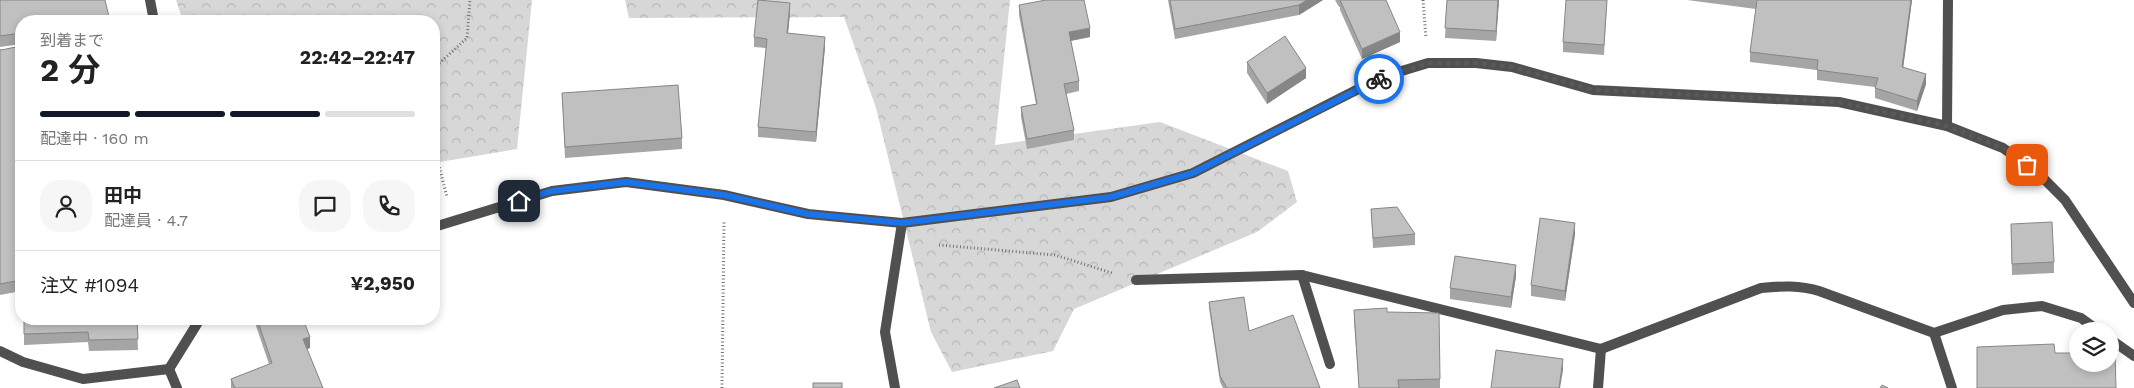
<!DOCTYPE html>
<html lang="ja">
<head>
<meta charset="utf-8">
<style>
  :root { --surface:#fff; --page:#f6f6f6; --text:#222; --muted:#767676; --line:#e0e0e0; --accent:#111827 }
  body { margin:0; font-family:"Work Sans","Noto Sans JP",sans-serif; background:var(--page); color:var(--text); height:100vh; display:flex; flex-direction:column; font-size:19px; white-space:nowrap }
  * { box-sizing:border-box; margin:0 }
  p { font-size:16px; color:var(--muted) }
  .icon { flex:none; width:28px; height:28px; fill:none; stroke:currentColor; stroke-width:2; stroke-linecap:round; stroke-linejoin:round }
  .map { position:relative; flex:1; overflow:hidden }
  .details { position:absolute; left:15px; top:15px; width:425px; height:310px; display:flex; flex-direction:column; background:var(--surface); border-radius:20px; box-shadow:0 2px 8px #0003 }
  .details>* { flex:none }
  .tools { position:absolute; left:2069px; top:322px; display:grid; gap:10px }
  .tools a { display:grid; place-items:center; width:50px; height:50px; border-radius:50%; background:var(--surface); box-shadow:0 2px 8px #0003; font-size:25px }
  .pin { position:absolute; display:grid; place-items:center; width:42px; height:42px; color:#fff; margin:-21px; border-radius:10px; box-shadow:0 2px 8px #0006 }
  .courier { position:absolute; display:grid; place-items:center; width:50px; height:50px; margin:-25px; border:4px solid #1a73e8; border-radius:50%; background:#fff; color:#222; box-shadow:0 1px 6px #0007 }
  .summary em { font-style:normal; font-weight:700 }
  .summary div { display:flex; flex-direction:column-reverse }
  .summary { display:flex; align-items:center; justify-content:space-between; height:85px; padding:0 25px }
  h1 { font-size:32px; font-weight:700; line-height:38px }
  .bar { display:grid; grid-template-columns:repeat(4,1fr); gap:8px 5px; align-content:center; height:60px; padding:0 25px }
  .bar i { height:6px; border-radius:4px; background:var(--line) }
  .bar .on { background:var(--accent) }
  .bar p { grid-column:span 4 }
  .line { display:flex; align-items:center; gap:12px; padding:0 25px; border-top:1px solid var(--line) }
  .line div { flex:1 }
  .round { display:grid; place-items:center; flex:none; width:52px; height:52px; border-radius:20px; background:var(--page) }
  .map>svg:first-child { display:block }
</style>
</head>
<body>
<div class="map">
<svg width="2134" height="388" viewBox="0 0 2134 388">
  <defs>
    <pattern id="forest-crowns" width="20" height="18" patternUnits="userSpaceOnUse" patternTransform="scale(1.25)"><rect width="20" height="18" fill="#d7d7d7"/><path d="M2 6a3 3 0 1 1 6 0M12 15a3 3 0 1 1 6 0" fill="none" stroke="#b7b7b7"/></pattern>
  </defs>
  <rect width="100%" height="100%" fill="#fff"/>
  <g fill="url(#forest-crowns)">
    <path d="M 176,0 L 532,0 L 517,149 L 434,163 L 434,21 L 183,21 Z"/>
    <path d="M 625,0 L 1010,0 L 995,145 L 1160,122 L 1288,171 L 1297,202 L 1257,232 L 1074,309 L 1053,351 L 952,372 L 931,332 L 876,108 L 844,17 L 629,18 Z"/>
  </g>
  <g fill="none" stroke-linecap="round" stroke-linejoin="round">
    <g stroke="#727272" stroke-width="3" stroke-dasharray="1 2.5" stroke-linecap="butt">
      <path d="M 1423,0 L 1426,38"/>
      <path d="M 434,68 L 467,38 L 470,0"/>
      <path d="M 434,147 L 447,197"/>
      <path d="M 939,245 L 1055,255 L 1112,273"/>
      <path d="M 722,388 L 724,221"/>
    </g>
    <g stroke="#505050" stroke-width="10">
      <path d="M 150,0 L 154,21"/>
      <path d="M 1302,275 L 1330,364"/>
    </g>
    <g stroke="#505050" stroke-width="10">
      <path d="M 1947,126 L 1948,0"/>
      <path d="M 434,227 L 552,191 L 626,182 L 724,195 L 808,214 L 902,223 L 1111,197 L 1193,173 L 1382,77 L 1428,63 L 1476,63 L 1512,67 L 1593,90 L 1839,102 L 1947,126 L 2003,148 L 2039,174 L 2065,200 L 2134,303"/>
      <path d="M 1136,280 L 1302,275 L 1601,349 L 1761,288 C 1782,286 1799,285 1819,291 L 1934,333 L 2003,310 L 2042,306 L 2081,318 L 2099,331"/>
      <path d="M 1934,333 L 1952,388"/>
      <path d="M 2110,339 L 2134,356"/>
      <path d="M 0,351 L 23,362 L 83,379 L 169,369"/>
      <path d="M 169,369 L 200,319"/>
      <path d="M 169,369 L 177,388"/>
      <path d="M 895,388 L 885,332 L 902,223"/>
      <path d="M 1598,388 L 1601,349"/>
    </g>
  </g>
  <g fill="#a5a5a5">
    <path d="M 0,0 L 21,21 L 21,44 L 0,47 Z"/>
    <path d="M 1168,0 L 1323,0 L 1299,15 L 1175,39 Z"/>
    <path d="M 1335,0 L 1386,0 L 1400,42 L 1362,59 L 1340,10 L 1340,7 L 1339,7 Z"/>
    <path d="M 1447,0 L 1499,0 L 1496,41 L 1445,38 Z"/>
    <path d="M 1607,0 L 1604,55 L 1563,52 L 1563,42 Z"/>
    <path d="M 1687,0 L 1912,0 L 1903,67 L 1926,84 L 1917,111 L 1875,98 L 1875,87 L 1817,80 L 1817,70 L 1750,62 L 1750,52 L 1756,9 Z"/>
    <path d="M 1019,5 L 1090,37 L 1071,41 L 1079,81 L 1079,91 L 1066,94 L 1074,130 L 1074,140 L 1027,149 L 1021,117 L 1021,107 L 1036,104 L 1019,15 Z"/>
    <path d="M 790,13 L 788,33 L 825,47 L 816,142 L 758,137 L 758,127 L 766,48 L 754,47 L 754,37 Z"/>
    <path d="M 21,46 L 21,291 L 0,295 L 0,49 L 1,50 Z"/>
    <path d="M 1247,62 L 1306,78 L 1267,104 L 1247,73 Z"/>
    <path d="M 562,93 L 682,138 L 682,149 L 565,158 Z"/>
    <path d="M 1371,209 L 1415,234 L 1415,245 L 1373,248 Z"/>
    <path d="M 2011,224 L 2054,262 L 2054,273 L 2012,275 Z"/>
    <path d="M 1575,234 L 1565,301 L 1531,296 L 1531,285 Z"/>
    <path d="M 1516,276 L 1511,308 L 1450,299 L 1450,288 Z"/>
    <path d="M 1209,302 L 1249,331 L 1320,388 L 1223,388 L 1220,382 L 1209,308 Z"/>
    <path d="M 1354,310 L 1387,312 L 1440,379 L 1440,388 L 1359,388 L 1354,321 Z"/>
    <path d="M 24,319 L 137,319 L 138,350 L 89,351 L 88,342 L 24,345 Z"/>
    <path d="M 256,319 L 303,319 L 310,348 L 307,349 L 323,388 L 231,388 L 231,379 L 269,364 L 256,326 Z"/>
  </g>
  <g fill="#868686">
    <path d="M 1307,0 L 1323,0 L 1299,15 L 1299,5 Z"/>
    <path d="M 1498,0 L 1499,0 L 1496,41 L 1496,31 Z"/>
    <path d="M 1911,0 L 1912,0 L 1902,77 L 1902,67 Z"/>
    <path d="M 790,3 L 790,13 L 787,43 L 787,33 Z"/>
    <path d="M 1090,28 L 1090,37 L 1069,41 L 1069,32 Z"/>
    <path d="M 1400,32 L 1400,42 L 1362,59 L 1362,49 Z"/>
    <path d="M 825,37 L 825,47 L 816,142 L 816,132 Z"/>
    <path d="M 1306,68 L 1306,78 L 1267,104 L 1267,93 Z"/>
    <path d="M 1926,74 L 1926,84 L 1917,111 L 1917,101 Z"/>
    <path d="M 1575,223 L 1575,234 L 1565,301 L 1565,291 Z"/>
    <path d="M 1516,265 L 1516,276 L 1511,308 L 1511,297 Z"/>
    <path d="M 310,337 L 310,348 L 303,350 L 303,339 Z"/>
    <path d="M 1563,359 L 1563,370 L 1560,388 L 1559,388 Z"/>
  </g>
  <g fill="#c0c0c0" stroke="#868686">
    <path d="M 0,0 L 105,0 L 110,21 L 21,21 L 21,33 L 0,36 Z"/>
    <path d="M 758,0 L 790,3 L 787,33 L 825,37 L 816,132 L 758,127 L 767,39 L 754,37 Z"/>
    <path d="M 1046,0 L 1084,0 L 1090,28 L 1069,32 L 1079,81 L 1064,84 L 1074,130 L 1027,139 L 1021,107 L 1037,104 L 1019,5 Z"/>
    <path d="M 1170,0 L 1307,0 L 1299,5 L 1175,29 Z"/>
    <path d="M 1340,0 L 1386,0 L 1400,32 L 1362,49 Z"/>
    <path d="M 1447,0 L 1498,0 L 1496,31 L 1445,28 Z"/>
    <path d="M 1566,0 L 1607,0 L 1604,45 L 1563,42 Z"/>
    <path d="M 1757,0 L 1911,0 L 1902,67 L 1926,74 L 1917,101 L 1875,88 L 1878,78 L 1817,70 L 1818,60 L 1750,52 Z"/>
    <path d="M 1285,36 L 1306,68 L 1267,93 L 1247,62 Z"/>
    <path d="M 21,46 L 21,280 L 0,284 L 0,49 L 1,50 Z"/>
    <path d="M 678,85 L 682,138 L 565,147 L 562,93 Z"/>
    <path d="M 1397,207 L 1415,234 L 1373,238 L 1371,209 Z"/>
    <path d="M 1540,218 L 1575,223 L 1565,291 L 1531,285 Z"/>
    <path d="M 2052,222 L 2054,262 L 2012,264 L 2011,224 Z"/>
    <path d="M 1455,256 L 1516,265 L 1511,297 L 1450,288 Z"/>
    <path d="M 1244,297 L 1249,331 L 1293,315 L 1320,388 L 1227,388 L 1220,376 L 1209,302 Z"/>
    <path d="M 1387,308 L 1387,312 L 1439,313 L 1440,379 L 1398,380 L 1399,388 L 1359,388 L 1354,310 Z"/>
    <path d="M 24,319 L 137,319 L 138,339 L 89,340 L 88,332 L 24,334 Z"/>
    <path d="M 257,319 L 303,319 L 310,337 L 303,339 L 323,388 L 235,388 L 231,379 L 272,363 Z"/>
    <path d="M 2054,344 L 2055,353 L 2078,353 L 2078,364 L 2110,364 L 2110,352 L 2115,352 L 2116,388 L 1977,388 L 1977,347 Z"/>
    <path d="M 1496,350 L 1563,359 L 1559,388 L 1491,388 Z"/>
    <path d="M 1017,380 L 1020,388 L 994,388 Z"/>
    <rect x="813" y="383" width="29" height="5"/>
    <path d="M 1882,385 L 1888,388 L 1880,388 Z"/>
  </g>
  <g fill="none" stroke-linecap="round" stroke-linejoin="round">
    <path stroke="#595959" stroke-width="5" stroke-dasharray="0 9" d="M 1379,79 L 1428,63 L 1476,63 L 1512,67 L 1593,90 L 1839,102 L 1947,126 L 2003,148 L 2027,165"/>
    <path stroke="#1a73e8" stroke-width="6" d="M 519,201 L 552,191 L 626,182 L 724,195 L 808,214 L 902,223 L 1111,197 L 1193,173 L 1379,79"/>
  </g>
</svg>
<div class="tools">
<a><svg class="icon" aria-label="layers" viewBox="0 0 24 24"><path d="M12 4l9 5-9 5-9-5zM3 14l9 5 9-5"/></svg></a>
</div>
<div class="pin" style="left:2027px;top:165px;background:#ea580c"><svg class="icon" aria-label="bag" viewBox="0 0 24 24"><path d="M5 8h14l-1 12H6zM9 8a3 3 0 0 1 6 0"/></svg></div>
<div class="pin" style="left:519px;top:201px;background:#1f2937"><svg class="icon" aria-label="home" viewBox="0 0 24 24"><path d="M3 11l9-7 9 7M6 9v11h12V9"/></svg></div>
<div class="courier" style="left:1379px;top:79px"><svg class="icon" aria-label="bike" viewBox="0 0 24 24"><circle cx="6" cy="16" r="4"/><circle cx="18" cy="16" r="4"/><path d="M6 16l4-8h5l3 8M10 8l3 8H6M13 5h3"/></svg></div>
<section class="details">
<div class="summary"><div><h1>2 分</h1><p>到着まで</p></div><em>22:42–22:47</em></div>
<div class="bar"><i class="on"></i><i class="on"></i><i class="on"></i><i></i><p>配達中 · 160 m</p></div>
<div class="line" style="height:90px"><a class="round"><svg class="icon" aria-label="person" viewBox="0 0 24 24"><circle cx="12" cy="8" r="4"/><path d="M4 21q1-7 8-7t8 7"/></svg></a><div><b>田中</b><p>配達員 · 4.7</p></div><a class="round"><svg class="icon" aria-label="chat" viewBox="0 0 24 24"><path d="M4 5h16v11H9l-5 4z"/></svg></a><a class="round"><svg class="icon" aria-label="phone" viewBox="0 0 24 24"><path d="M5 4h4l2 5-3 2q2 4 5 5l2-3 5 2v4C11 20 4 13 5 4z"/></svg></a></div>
<div class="line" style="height:65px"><div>注文 #1094</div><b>¥2,950</b></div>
</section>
</div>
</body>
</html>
